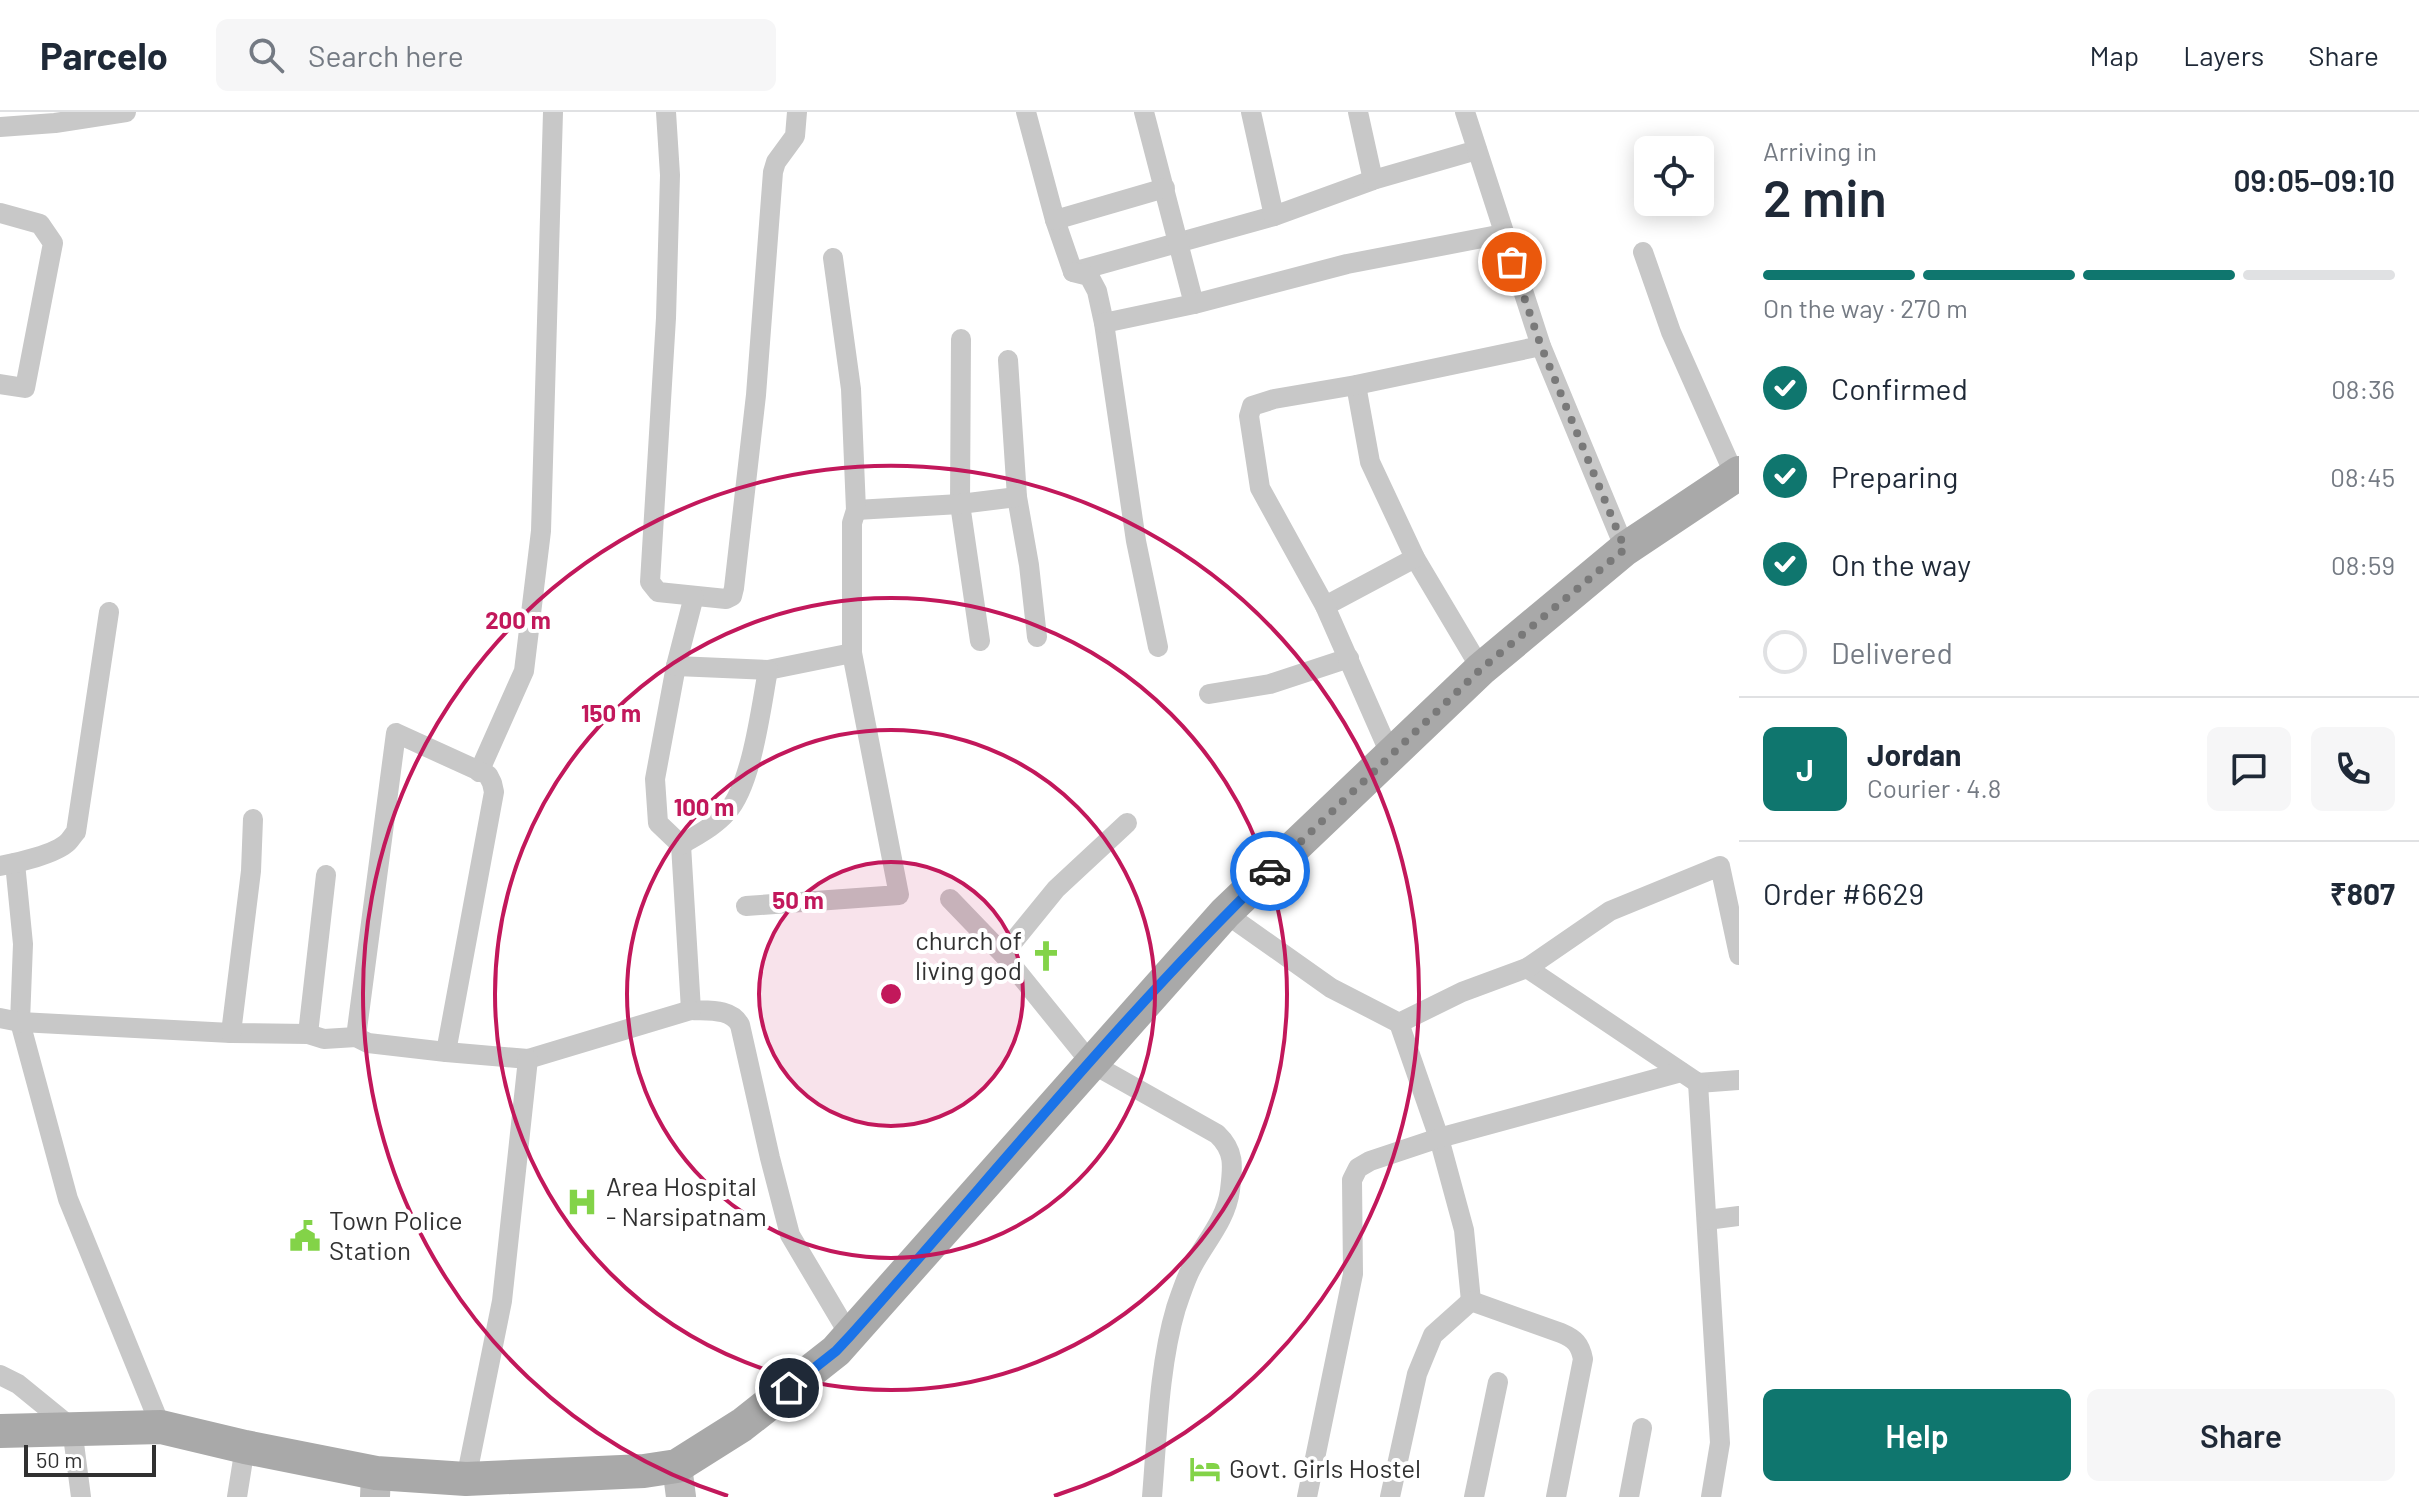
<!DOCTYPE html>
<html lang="en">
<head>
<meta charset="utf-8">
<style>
  :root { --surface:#fff; --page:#f6f6f7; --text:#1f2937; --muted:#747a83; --line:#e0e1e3; --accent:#0f766e }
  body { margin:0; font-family:Barlow,sans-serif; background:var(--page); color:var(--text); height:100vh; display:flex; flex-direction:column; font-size:30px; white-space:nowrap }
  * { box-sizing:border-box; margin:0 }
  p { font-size:26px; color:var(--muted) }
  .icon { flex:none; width:44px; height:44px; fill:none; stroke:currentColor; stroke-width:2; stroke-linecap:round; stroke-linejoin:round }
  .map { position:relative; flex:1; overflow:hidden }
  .drawer { display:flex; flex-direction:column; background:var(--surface); width:680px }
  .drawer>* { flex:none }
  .controls { position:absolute; left:1634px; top:24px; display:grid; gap:16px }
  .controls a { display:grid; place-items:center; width:80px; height:80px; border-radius:12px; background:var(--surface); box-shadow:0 4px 20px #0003; font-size:40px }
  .scale { position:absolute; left:24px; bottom:20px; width:132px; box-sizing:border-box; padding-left:8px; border:4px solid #313131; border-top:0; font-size:22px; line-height:28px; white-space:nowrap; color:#313131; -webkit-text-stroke:6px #fff; paint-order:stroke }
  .pin { position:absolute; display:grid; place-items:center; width:68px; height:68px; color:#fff; margin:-34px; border:4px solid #fff; border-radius:50%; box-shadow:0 2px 8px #0007 }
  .courier { position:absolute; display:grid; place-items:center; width:80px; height:80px; margin:-40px; border:6px solid #1a73e8; border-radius:50%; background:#fff; color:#222; box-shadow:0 2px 10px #0007 }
  .head em { font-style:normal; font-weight:600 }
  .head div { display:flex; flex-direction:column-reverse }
  .head { display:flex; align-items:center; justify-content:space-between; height:136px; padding:0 24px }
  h1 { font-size:52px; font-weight:600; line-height:60px }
  .bar { display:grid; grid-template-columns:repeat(4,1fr); gap:12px 8px; align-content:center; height:96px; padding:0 24px }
  .bar i { height:10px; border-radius:6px; background:var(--line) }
  .bar .active { background:var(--accent) }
  .bar p { grid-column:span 4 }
  .line { display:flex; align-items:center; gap:20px; padding:0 24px; border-top:2px solid var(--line) }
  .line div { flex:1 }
  .round { display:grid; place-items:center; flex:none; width:84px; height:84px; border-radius:12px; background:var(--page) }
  ol { padding:0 24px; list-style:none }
  li { display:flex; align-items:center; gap:24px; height:88px }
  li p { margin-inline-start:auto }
  li .icon { padding:8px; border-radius:50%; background:var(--accent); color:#fff; stroke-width:4 }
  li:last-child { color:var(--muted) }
  li i { width:44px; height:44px; border:4px solid var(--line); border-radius:50% }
  .cta { display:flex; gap:16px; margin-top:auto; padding:16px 24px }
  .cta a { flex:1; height:92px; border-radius:12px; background:var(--accent); color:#fff; font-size:32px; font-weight:600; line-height:92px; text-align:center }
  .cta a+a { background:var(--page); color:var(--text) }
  header { display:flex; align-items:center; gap:48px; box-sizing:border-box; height:112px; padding:0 40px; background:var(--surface); border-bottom:2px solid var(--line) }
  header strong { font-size:38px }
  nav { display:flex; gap:44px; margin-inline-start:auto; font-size:28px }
  .search { width:560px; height:72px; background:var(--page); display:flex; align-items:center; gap:20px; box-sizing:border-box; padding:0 28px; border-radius:12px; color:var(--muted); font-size:30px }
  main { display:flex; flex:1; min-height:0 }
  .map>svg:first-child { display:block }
</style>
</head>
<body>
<header>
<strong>Parcelo</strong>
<div class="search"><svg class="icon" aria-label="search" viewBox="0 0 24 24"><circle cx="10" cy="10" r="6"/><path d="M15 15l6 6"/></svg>Search here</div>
<nav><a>Map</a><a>Layers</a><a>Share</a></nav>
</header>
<main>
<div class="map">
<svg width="1739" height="1385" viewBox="0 0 1739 1385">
  <rect width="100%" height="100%" fill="#fff"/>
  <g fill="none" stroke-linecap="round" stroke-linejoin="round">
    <g stroke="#c8c8c8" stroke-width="20">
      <path d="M 666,0 L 670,63 L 666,206 L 650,470 L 658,480 L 726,487 L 732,484 L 734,476 L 756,283 L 773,60 L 776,50 L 795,24 L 797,0"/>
      <path d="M 1026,0 L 1055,108 L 1073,160 L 1274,104"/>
      <path d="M 1144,0 L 1194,192"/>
      <path d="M 1251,0 L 1274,104 L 1373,68 L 1477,38"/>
      <path d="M 1358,0 L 1373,68"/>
      <path d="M 1465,0 L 1541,234 L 1625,437"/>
      <path d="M 0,15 L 55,11 L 126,0"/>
      <path d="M 0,101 L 40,112 L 53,131 L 25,276 L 0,272"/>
      <path d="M 1055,108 L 1165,76"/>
      <path d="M 1643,140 L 1671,220 L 1735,364"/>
      <path d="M 1073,160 L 1089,164 L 1097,179 L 1104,211 L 1136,429 L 1158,535"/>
      <path d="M 1104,211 L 1194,192 L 1347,152 L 1503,122"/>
      <path d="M 961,227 L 960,392 L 980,529"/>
      <path d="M 1008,248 L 1017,385 L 1029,453 L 1037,525"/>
      <path d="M 1356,273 L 1370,350 L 1415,446 L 1481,557"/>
      <path d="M 856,398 L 960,392 L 1017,385"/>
      <path d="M 694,484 L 676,554 L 655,667 L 658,711 L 681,733 L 691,898 C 708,899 731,896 740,913 L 770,1046 L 790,1123 L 850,1224"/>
      <path d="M 1325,494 L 1415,446"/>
      <path d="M 676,554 L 768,558 L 852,541"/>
      <path d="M 1209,582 L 1270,572 L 1349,546"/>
      <path d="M 1391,644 L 1325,494 L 1260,376 L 1249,304 L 1252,294 L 1274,287 L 1356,273 L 1541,234"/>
      <path d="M 479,660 L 524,559 L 541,419 L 553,0"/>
      <path d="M 681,733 C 697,723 715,714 727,700 C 752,673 761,595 768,558"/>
      <path d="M 15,751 L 23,832 L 20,910 L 68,1087 L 161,1315"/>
      <path d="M 0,754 C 17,751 56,742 68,730 C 71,727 73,723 76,720 L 109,500"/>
      <path d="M 950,787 L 1003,842 L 1091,951 L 1217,1022 C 1235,1039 1233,1054 1230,1078 C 1226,1110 1202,1133 1189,1161 C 1184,1172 1180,1184 1176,1196 C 1159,1253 1157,1325 1152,1385"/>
      <path d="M 746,794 L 899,783 L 852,541 L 852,411 L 856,398 L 851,277 L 833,146"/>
      <path d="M 1225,801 L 1331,876 L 1399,911 L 1462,880 L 1527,856 L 1698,971 L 1739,968"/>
      <path d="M 1003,842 L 1056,777 L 1127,711"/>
      <path d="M 1527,856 L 1610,799 L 1720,754 L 1739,843"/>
      <path d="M 0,906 L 20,910 L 231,921 L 308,922 L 324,927 L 356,925 L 368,931 L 446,940"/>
      <path d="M 1399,911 L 1439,1026 L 1464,1118 L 1471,1189"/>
      <path d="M 231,921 L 251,759 L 253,707"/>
      <path d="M 308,922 L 326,763"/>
      <path d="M 356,925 L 396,621 L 488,663 L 492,671 L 494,680 L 446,940 L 528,947 L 691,898"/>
      <path d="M 1698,971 L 1720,1331 L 1711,1385"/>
      <path d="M 1707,1108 L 1739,1104"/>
      <path d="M 1471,1189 L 1561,1221 C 1575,1227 1580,1232 1583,1247 L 1556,1385"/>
      <path d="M 0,1263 L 18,1272 L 72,1316 L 81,1385"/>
      <path d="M 466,1367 L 502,1189 L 528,947"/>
      <path d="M 237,1385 L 245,1335"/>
      <path d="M 1307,1385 L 1353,1162 L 1352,1068 L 1358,1056 L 1370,1049 L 1439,1026 L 1681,960"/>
      <path d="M 1390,1385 L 1417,1262 L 1433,1223 L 1471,1189"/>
      <path d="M 1474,1385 L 1498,1270"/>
      <path d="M 1629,1385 L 1642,1316"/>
    </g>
    <g stroke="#bbb" stroke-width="30">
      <path d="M 677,1354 L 681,1385"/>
      <path d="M 375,1385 L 376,1361"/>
    </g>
    <path stroke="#a9a9a9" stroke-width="34" d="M 0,1319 L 161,1315 L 245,1335 L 376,1361 L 466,1367 L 644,1359 L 677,1354 L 742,1313 L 836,1239 L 1225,801 L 1481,557 L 1625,437 L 1739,361"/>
  </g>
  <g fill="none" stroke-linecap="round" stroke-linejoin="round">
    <path stroke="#797979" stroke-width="8" stroke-dasharray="0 14.4" d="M 1270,759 L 1481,557 L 1625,437 L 1541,234 L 1512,150"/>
    <path stroke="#1a73e8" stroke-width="10" d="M 789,1276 L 836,1239 L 850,1224 C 989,1069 1120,905 1270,759"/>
  </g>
  <circle cx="891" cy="882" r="132" fill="#c2185b" fill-opacity=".12"/>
  <g fill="none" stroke="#c2185b" stroke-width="4">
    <circle cx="891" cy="882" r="132"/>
    <circle cx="891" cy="882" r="264"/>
    <circle cx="891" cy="882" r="396"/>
    <path d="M728 1384A528 528 0 1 1 1054 1384"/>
  </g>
  <defs>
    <symbol id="church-bare" viewBox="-9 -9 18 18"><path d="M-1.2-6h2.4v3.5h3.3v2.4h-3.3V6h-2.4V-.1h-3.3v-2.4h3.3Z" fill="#83d348" stroke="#fff" stroke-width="2.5" paint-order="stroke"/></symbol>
    <symbol id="hospital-bare" viewBox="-9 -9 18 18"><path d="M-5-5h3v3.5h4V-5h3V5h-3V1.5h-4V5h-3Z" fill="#83d348" stroke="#fff" stroke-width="2.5" paint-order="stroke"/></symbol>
    <symbol id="civic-bare" viewBox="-9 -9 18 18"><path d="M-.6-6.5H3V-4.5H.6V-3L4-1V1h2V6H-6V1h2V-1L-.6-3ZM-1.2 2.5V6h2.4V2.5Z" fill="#83d348" stroke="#fff" stroke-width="2.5" paint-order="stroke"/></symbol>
    <symbol id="hotel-bare" viewBox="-9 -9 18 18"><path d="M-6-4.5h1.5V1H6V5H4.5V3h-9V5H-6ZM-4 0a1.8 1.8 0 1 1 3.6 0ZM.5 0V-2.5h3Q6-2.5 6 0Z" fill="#83d348" stroke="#fff" stroke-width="2.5" paint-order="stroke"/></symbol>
  </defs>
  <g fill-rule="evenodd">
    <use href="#church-bare" x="1024" y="822" width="44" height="44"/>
    <use href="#hospital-bare" x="560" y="1068" width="44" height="44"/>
    <use href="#civic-bare" x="283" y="1102" width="44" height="44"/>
    <use href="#hotel-bare" x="1183" y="1335" width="44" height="44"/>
  </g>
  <g text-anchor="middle" stroke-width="8" stroke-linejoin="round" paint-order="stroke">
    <g font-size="26" fill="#313131" stroke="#fff" text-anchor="start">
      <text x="1022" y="838" text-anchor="end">church of<tspan x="1022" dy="30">living god</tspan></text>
      <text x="606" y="1084">Area Hospital<tspan x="606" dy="30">- Narsipatnam</tspan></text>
      <text x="329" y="1118">Town Police<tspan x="329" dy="30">Station</tspan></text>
      <text x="1229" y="1366">Govt. Girls Hostel</text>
    </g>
  </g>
  <circle cx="891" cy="882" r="12" fill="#c2185b" stroke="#fff" stroke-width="4"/>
  <g font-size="24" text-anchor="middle" font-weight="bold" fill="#c2185b" stroke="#fff" stroke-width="8" stroke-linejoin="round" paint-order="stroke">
    <text x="518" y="517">200 m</text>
    <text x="611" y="610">150 m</text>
    <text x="704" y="704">100 m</text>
    <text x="798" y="797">50 m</text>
  </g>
</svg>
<div class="controls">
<a><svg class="icon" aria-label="locate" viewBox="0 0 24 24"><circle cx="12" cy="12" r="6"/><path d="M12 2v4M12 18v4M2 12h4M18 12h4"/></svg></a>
</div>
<div class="scale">50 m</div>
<div class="pin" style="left:1512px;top:150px;background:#ea580c"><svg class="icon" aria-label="bag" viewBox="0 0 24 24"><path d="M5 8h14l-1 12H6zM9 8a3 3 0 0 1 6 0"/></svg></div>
<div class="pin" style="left:789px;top:1276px;background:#1f2937"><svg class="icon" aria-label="home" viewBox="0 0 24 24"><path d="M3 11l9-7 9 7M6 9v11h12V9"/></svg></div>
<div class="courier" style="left:1270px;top:759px"><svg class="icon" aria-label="car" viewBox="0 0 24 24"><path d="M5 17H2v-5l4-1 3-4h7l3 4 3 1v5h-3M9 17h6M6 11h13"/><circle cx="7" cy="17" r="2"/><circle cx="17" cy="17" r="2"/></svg></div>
</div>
<section class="drawer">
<div class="head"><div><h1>2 min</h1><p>Arriving in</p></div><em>09:05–09:10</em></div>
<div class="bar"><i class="active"></i><i class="active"></i><i class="active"></i><i></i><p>On the way · 270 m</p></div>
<ol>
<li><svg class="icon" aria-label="check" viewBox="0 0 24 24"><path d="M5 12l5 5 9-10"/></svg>Confirmed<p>08:36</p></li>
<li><svg class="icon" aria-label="check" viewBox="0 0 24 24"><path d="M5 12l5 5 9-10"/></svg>Preparing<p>08:45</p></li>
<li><svg class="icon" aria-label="check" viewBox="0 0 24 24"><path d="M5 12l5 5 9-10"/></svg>On the way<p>08:59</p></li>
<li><i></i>Delivered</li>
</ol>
<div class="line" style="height:144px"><b class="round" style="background:var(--accent);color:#fff">J</b><div><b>Jordan</b><p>Courier · 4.8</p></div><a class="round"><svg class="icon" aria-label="chat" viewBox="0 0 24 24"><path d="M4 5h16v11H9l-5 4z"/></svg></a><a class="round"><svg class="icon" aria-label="phone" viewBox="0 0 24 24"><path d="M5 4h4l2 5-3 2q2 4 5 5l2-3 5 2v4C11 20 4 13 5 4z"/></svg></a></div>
<div class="line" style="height:104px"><div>Order #6629</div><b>₹807</b></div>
<div class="cta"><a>Help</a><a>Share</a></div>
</section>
</main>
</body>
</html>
